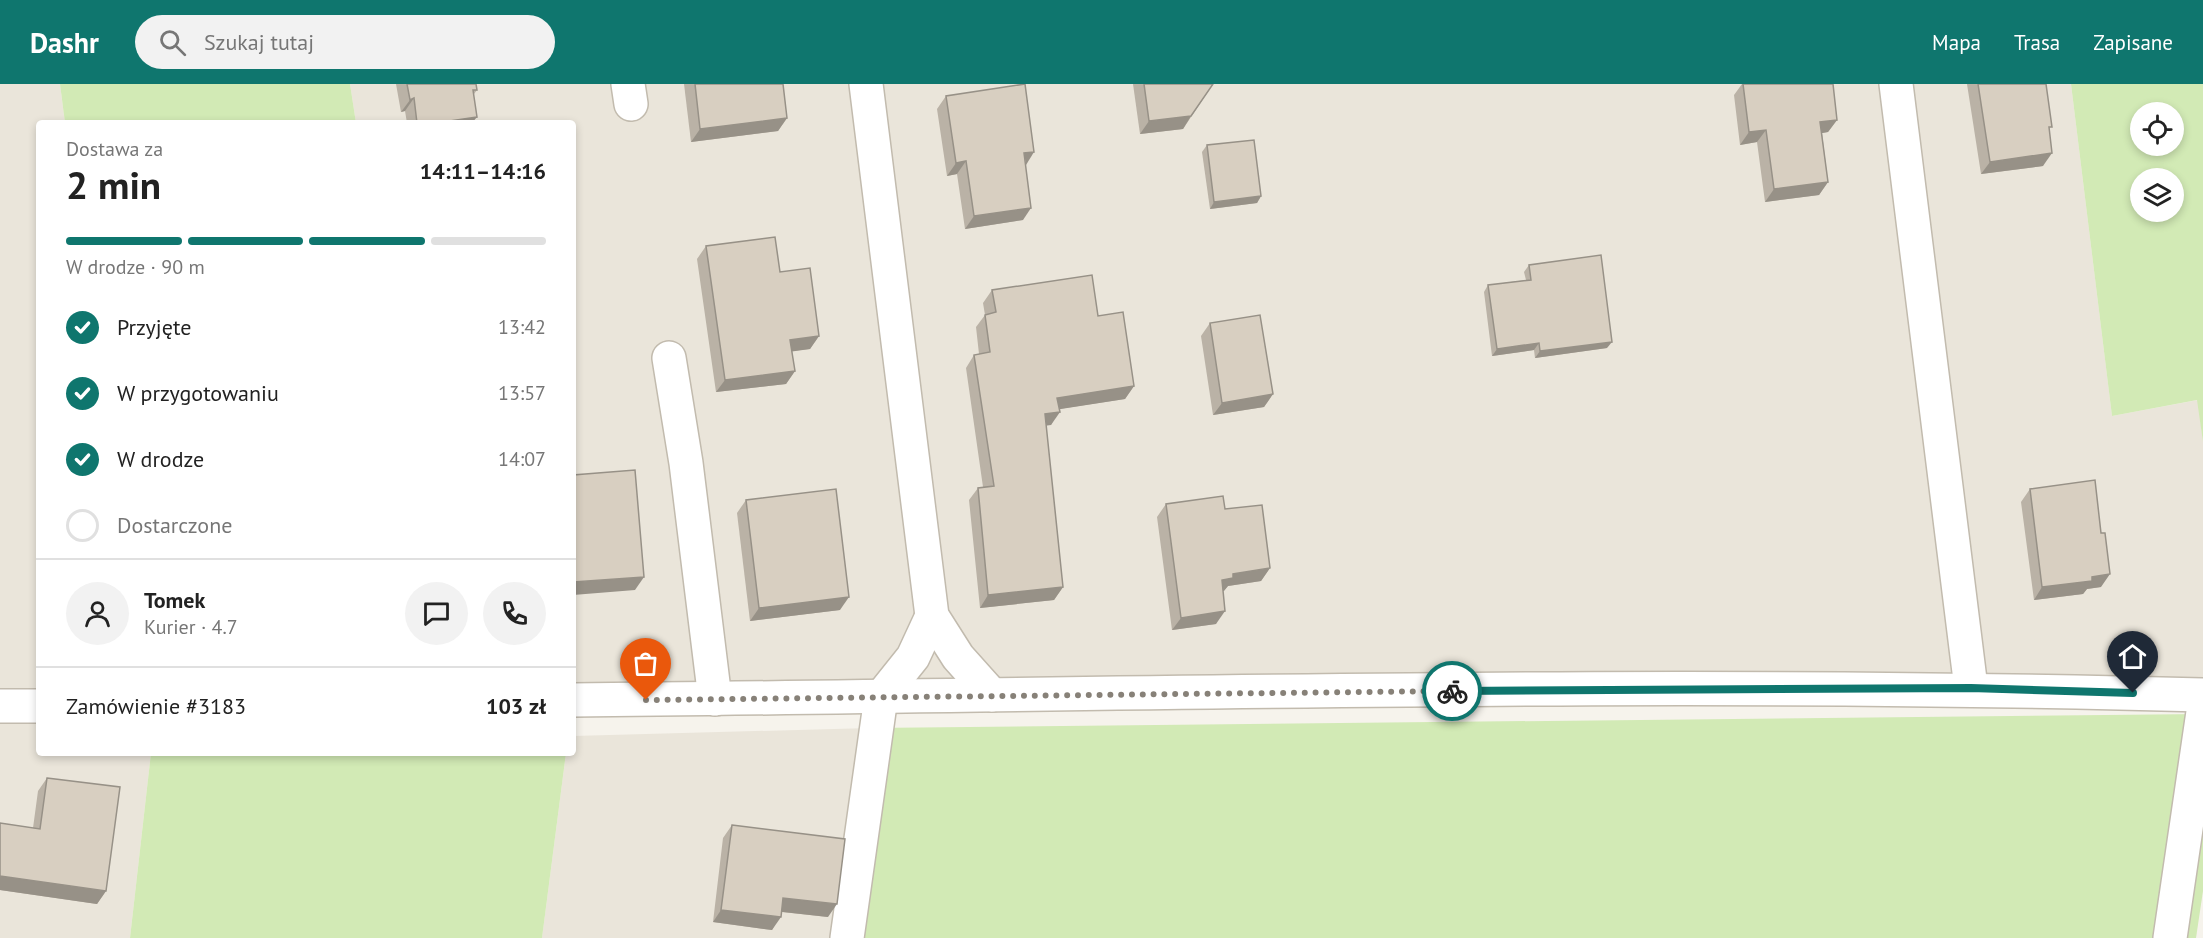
<!DOCTYPE html>
<html lang="pl">
<head>
<meta charset="utf-8">
<style>
  :root { --surface:#fff; --page:#f2f2f2; --text:#222; --muted:#767676; --line:#e0e0e0; --accent:#0f766e }
  body { margin:0; font-family:"PT Sans",sans-serif; background:var(--page); color:var(--text); height:100vh; display:flex; flex-direction:column; font-size:22px; white-space:nowrap }
  * { box-sizing:border-box; margin:0 }
  p { font-size:20px; color:var(--muted) }
  .icon { flex:none; width:33px; height:33px; fill:none; stroke:currentColor; stroke-width:2; stroke-linecap:round; stroke-linejoin:round }
  .map { position:relative; flex:1; overflow:hidden }
  .panel { position:absolute; left:36px; top:36px; width:540px; height:636px; display:flex; flex-direction:column; background:var(--surface); border-radius:6px; box-shadow:0 3px 9px #0003 }
  .panel>* { flex:none }
  .buttons { position:absolute; left:2130px; top:18px; display:grid; gap:12px }
  .buttons a { display:grid; place-items:center; width:54px; height:54px; border-radius:50%; background:var(--surface); box-shadow:0 3px 9px #0003; font-size:30px }
  .pin { position:absolute; display:grid; place-items:center; width:51px; height:51px; color:#fff; margin:-62px -26px; border-radius:50% 50% 50% 0; rotate:-45deg; box-shadow:0 0 6px #0007 }
  .pin .icon { rotate:45deg }
  .courier { position:absolute; display:grid; place-items:center; width:60px; height:60px; margin:-30px; border:4px solid #0f766e; border-radius:50%; background:#fff; color:#222; box-shadow:0 2px 8px #0007 }
  .headline em { font-style:normal; font-weight:800 }
  .headline div { display:flex; flex-direction:column-reverse }
  .headline { display:flex; align-items:center; justify-content:space-between; height:102px; padding:0 30px }
  h1 { font-size:39px; font-weight:800; line-height:45px }
  .bar { display:grid; grid-template-columns:repeat(4,1fr); gap:9px 6px; align-content:center; height:72px; padding:0 30px }
  .bar i { height:8px; border-radius:4px; background:var(--line) }
  .bar .on { background:var(--accent) }
  .bar p { grid-column:span 4 }
  .line { display:flex; align-items:center; gap:15px; padding:0 30px; border-top:2px solid var(--line) }
  .line div { flex:1 }
  .round { display:grid; place-items:center; flex:none; width:63px; height:63px; border-radius:32px; background:var(--page) }
  ol { padding:0 30px; list-style:none }
  li { display:flex; align-items:center; gap:18px; height:66px }
  li p { margin-inline-start:auto }
  li .icon { padding:6px; border-radius:50%; background:var(--accent); color:#fff; stroke-width:4 }
  li:last-child { color:var(--muted) }
  li i { width:33px; height:33px; border:3px solid var(--line); border-radius:50% }
  header { display:flex; align-items:center; gap:36px; box-sizing:border-box; height:84px; padding:0 30px; background:var(--accent); color:#fff }
  header strong { font-size:28px }
  nav { display:flex; gap:33px; margin-inline-start:auto; font-size:21px }
  .search { width:420px; height:54px; background:var(--page); display:flex; align-items:center; gap:15px; box-sizing:border-box; padding:0 21px; border-radius:33px; color:var(--muted); font-size:22px }
  .map>svg:first-child { display:block }
</style>
</head>
<body>
<header>
<strong>Dashr</strong>
<div class="search"><svg class="icon" aria-label="search" viewBox="0 0 24 24"><circle cx="10" cy="10" r="6"/><path d="M15 15l6 6"/></svg>Szukaj tutaj</div>
<nav><a>Mapa</a><a>Trasa</a><a>Zapisane</a></nav>
</header>
<div class="map">
<svg width="2203" height="854" viewBox="0 0 2203 854">
  <rect width="100%" height="100%" fill="#f6f3ec"/>
  <g fill="#eae5da">
    <path d="M 0,0 L 60,0 L 65,39 L 39,39 L 39,669 L 151,669 L 130,854 L 0,854 Z"/>
    <path d="M 350,0 L 2071,0 L 2112,332 L 2198,316 L 2203,358 L 2203,597 L 573,611 L 573,39 L 356,39 Z"/>
    <path d="M 870,644 L 840,854 L 542,854 L 566,669 L 573,669 L 573,652 Z"/>
  </g>
  <g fill="#d2eab5" fill-rule="evenodd">
    <path d="M 60,0 L 350,0 L 356,39 L 65,39 Z"/>
    <path d="M 2071,0 L 2203,0 L 2203,358 L 2197,316 L 2112,332 ZM 2174,28 L 2174,62 L 2140,62 L 2140,28 ZM 2174,94 L 2174,128 L 2140,128 L 2140,94 Z"/>
    <path d="M 2203,630 L 2203,807 L 2196,854 L 840,854 L 870,644 Z"/>
    <path d="M 151,669 L 566,669 L 542,854 L 130,854 Z"/>
  </g>
  <g fill="none" stroke-linecap="round" stroke-linejoin="round">
    <defs>
      <g id="minor">
        <path d="M 628,0 L 631,20"/>
        <path d="M 866,0 L 932,532 L 958,573 L 992,611"/>
        <path d="M 1896,0 L 1971,604"/>
        <path d="M 669,274 L 686,379 L 715,615"/>
        <path d="M 573,616 C 1116,611 1660,596 2203,611"/>
        <path d="M 0,622 L 39,622"/>
        <path d="M 847,854 L 881,613 L 913,573 L 932,532"/>
        <path d="M 2170,854 L 2203,628"/>
      </g>
    </defs>
    <use href="#minor" stroke="#c2bbae" stroke-width="36"/>
    <use href="#minor" stroke="#fff" stroke-width="33"/>
  </g>
  <g fill="#bab2a6">
    <path d="M 396,0 L 476,0 L 477,6 L 474,10 L 472,39 L 407,39 L 405,27 L 401,28 Z"/>
    <path d="M 684,0 L 783,0 L 787,34 L 778,47 L 691,58 Z"/>
    <path d="M 1133,0 L 1213,0 L 1183,45 L 1140,50 Z"/>
    <path d="M 1742,0 L 1833,0 L 1837,36 L 1828,48 L 1822,49 L 1828,98 L 1819,111 L 1765,118 L 1757,58 L 1740,61 L 1734,11 Z"/>
    <path d="M 1967,0 L 2046,0 L 2049,47 L 2043,82 L 1981,90 Z"/>
    <path d="M 946,12 L 1025,81 L 1023,136 L 965,145 L 957,90 L 947,92 L 937,25 Z"/>
    <path d="M 1207,61 L 1261,112 L 1257,119 L 1210,125 L 1202,68 Z"/>
    <path d="M 706,162 L 780,188 L 819,252 L 810,265 L 792,267 L 795,287 L 786,300 L 716,308 L 697,175 Z"/>
    <path d="M 1529,181 L 1607,264 L 1535,274 L 1534,266 L 1492,272 L 1484,208 L 1488,201 L 1526,196 L 1524,188 Z"/>
    <path d="M 992,206 L 1098,232 L 1134,302 L 1125,315 L 1059,325 L 1051,341 L 1046,341 L 1063,503 L 1054,516 L 980,524 L 969,416 L 978,404 L 983,403 L 966,284 L 974,271 L 979,270 L 976,243 L 985,231 L 983,219 Z"/>
    <path d="M 1210,239 L 1273,310 L 1264,323 L 1213,331 L 1201,252 Z"/>
    <path d="M 2030,405 L 2101,503 L 2087,505 L 2083,510 L 2034,516 L 2021,418 Z"/>
    <path d="M 746,416 L 840,526 L 750,537 L 737,429 Z"/>
    <path d="M 1166,420 L 1225,425 L 1270,484 L 1261,497 L 1228,502 L 1223,507 L 1216,540 L 1172,546 L 1157,433 Z"/>
    <path d="M 47,694 L 106,807 L 97,820 L 0,806 L 0,739 L 33,744 L 38,707 Z"/>
    <path d="M 732,741 L 828,833 L 782,828 L 772,846 L 713,838 L 723,754 Z"/>
  </g>
  <g fill="#979187">
    <path d="M 414,14 L 405,27 L 401,28 L 410,16 Z"/>
    <path d="M 1191,32 L 1183,45 L 1140,50 L 1149,37 Z"/>
    <path d="M 477,33 L 472,39 L 436,39 Z"/>
    <path d="M 787,34 L 778,47 L 691,58 L 700,45 Z"/>
    <path d="M 1837,36 L 1828,48 L 1811,51 L 1820,38 Z"/>
    <path d="M 1766,46 L 1757,58 L 1740,61 L 1749,48 Z"/>
    <path d="M 1034,68 L 1026,81 L 1024,69 Z"/>
    <path d="M 2052,69 L 2043,82 L 1981,90 L 1990,78 Z"/>
    <path d="M 966,77 L 957,90 L 947,92 L 956,79 Z"/>
    <path d="M 1828,98 L 1819,111 L 1765,118 L 1774,105 Z"/>
    <path d="M 1261,112 L 1257,119 L 1210,125 L 1214,118 Z"/>
    <path d="M 1031,124 L 1023,136 L 965,145 L 974,132 Z"/>
    <path d="M 819,252 L 810,265 L 781,269 L 790,256 Z"/>
    <path d="M 1612,258 L 1607,264 L 1535,274 L 1540,267 Z"/>
    <path d="M 1539,259 L 1534,266 L 1492,272 L 1497,265 Z"/>
    <path d="M 795,287 L 786,300 L 716,308 L 725,296 Z"/>
    <path d="M 1134,302 L 1125,315 L 1048,327 L 1057,314 Z"/>
    <path d="M 1273,310 L 1264,323 L 1213,331 L 1222,319 Z"/>
    <path d="M 1060,328 L 1051,341 L 1036,343 L 1045,330 Z"/>
    <path d="M 1270,484 L 1261,497 L 1228,502 L 1224,507 L 1213,508 L 1222,496 L 1233,490 Z"/>
    <path d="M 2110,490 L 2101,503 L 2087,505 L 2083,510 L 2034,516 L 2042,503 L 2092,493 Z"/>
    <path d="M 644,493 L 635,506 L 573,511 L 573,498 Z"/>
    <path d="M 1063,503 L 1054,516 L 980,524 L 988,511 Z"/>
    <path d="M 849,513 L 840,526 L 750,537 L 759,524 Z"/>
    <path d="M 1225,527 L 1216,540 L 1172,546 L 1181,534 Z"/>
    <path d="M 0,792 L 106,807 L 97,820 L 0,806 Z"/>
    <path d="M 783,814 L 837,820 L 828,833 L 774,827 Z"/>
    <path d="M 721,826 L 781,833 L 772,846 L 713,838 Z"/>
  </g>
  <g fill="#d8cfc1" stroke="#979187" stroke-width="1.5">
    <path d="M 407,0 L 476,0 L 477,6 L 473,6 L 477,33 L 436,39 L 417,39 L 414,14 L 410,16 Z"/>
    <path d="M 695,0 L 783,0 L 787,34 L 700,45 Z"/>
    <path d="M 1025,0 L 1034,68 L 1024,69 L 1031,124 L 974,132 L 966,77 L 956,79 L 946,12 Z"/>
    <path d="M 1144,0 L 1213,0 L 1191,32 L 1149,37 Z"/>
    <path d="M 1743,0 L 1833,0 L 1837,36 L 1820,38 L 1828,98 L 1774,105 L 1766,46 L 1749,48 Z"/>
    <path d="M 1978,0 L 2046,0 L 2052,43 L 2049,43 L 2052,69 L 1990,78 Z"/>
    <path d="M 1254,56 L 1261,112 L 1214,118 L 1207,61 Z"/>
    <path d="M 775,153 L 780,188 L 810,184 L 819,252 L 790,256 L 795,287 L 725,296 L 706,162 Z"/>
    <path d="M 1601,171 L 1612,258 L 1540,267 L 1539,259 L 1497,265 L 1488,201 L 1531,196 L 1529,181 Z"/>
    <path d="M 1092,191 L 1098,232 L 1123,228 L 1134,302 L 1057,314 L 1060,328 L 1045,330 L 1063,503 L 988,511 L 978,404 L 994,402 L 974,271 L 990,268 L 985,231 L 996,228 L 992,206 Z"/>
    <path d="M 1260,231 L 1273,310 L 1222,319 L 1210,239 Z"/>
    <path d="M 635,386 L 644,493 L 573,498 L 573,391 Z"/>
    <path d="M 2095,396 L 2101,449 L 2105,449 L 2110,490 L 2092,493 L 2092,497 L 2042,503 L 2030,405 Z"/>
    <path d="M 836,405 L 849,513 L 759,524 L 746,416 Z"/>
    <path d="M 1223,412 L 1225,425 L 1262,421 L 1270,484 L 1233,490 L 1233,494 L 1222,496 L 1225,527 L 1181,534 L 1166,420 Z"/>
    <path d="M 47,694 L 120,703 L 106,807 L 0,792 L 0,739 L 40,745 Z"/>
    <path d="M 732,741 L 845,755 L 837,820 L 783,814 L 781,833 L 721,826 Z"/>
  </g>
  <g fill="none" stroke-linecap="round" stroke-linejoin="round">
    <path stroke="#878178" stroke-width="6" stroke-dasharray="0 10.8" d="M 646,616 L 1452,607"/>
    <path stroke="#0f766e" stroke-width="8" d="M 1452,607 L 1971,604 L 2133,609"/>
  </g>
</svg>
<div class="buttons">
<a><svg class="icon" aria-label="locate" viewBox="0 0 24 24"><circle cx="12" cy="12" r="6"/><path d="M12 2v4M12 18v4M2 12h4M18 12h4"/></svg></a>
<a><svg class="icon" aria-label="layers" viewBox="0 0 24 24"><path d="M12 4l9 5-9 5-9-5zM3 14l9 5 9-5"/></svg></a>
</div>
<div class="pin" style="left:646px;top:616px;background:#ea580c"><svg class="icon" aria-label="bag" viewBox="0 0 24 24"><path d="M5 8h14l-1 12H6zM9 8a3 3 0 0 1 6 0"/></svg></div>
<div class="pin" style="left:2133px;top:609px;background:#1f2937"><svg class="icon" aria-label="home" viewBox="0 0 24 24"><path d="M3 11l9-7 9 7M6 9v11h12V9"/></svg></div>
<div class="courier" style="left:1452px;top:607px"><svg class="icon" aria-label="bike" viewBox="0 0 24 24"><circle cx="6" cy="16" r="4"/><circle cx="18" cy="16" r="4"/><path d="M6 16l4-8h5l3 8M10 8l3 8H6M13 5h3"/></svg></div>
<section class="panel">
<div class="headline"><div><h1>2 min</h1><p>Dostawa za</p></div><em>14:11–14:16</em></div>
<div class="bar"><i class="on"></i><i class="on"></i><i class="on"></i><i></i><p>W drodze · 90 m</p></div>
<ol>
<li><svg class="icon" aria-label="check" viewBox="0 0 24 24"><path d="M5 12l5 5 9-10"/></svg>Przyjęte<p>13:42</p></li>
<li><svg class="icon" aria-label="check" viewBox="0 0 24 24"><path d="M5 12l5 5 9-10"/></svg>W przygotowaniu<p>13:57</p></li>
<li><svg class="icon" aria-label="check" viewBox="0 0 24 24"><path d="M5 12l5 5 9-10"/></svg>W drodze<p>14:07</p></li>
<li><i></i>Dostarczone</li>
</ol>
<div class="line" style="height:108px"><a class="round"><svg class="icon" aria-label="person" viewBox="0 0 24 24"><circle cx="12" cy="8" r="4"/><path d="M4 21q1-7 8-7t8 7"/></svg></a><div><b>Tomek</b><p>Kurier · 4.7</p></div><a class="round"><svg class="icon" aria-label="chat" viewBox="0 0 24 24"><path d="M4 5h16v11H9l-5 4z"/></svg></a><a class="round"><svg class="icon" aria-label="phone" viewBox="0 0 24 24"><path d="M5 4h4l2 5-3 2q2 4 5 5l2-3 5 2v4C11 20 4 13 5 4z"/></svg></a></div>
<div class="line" style="height:78px"><div>Zamówienie #3183</div><b>103 zł</b></div>
</section>
</div>
</body>
</html>
